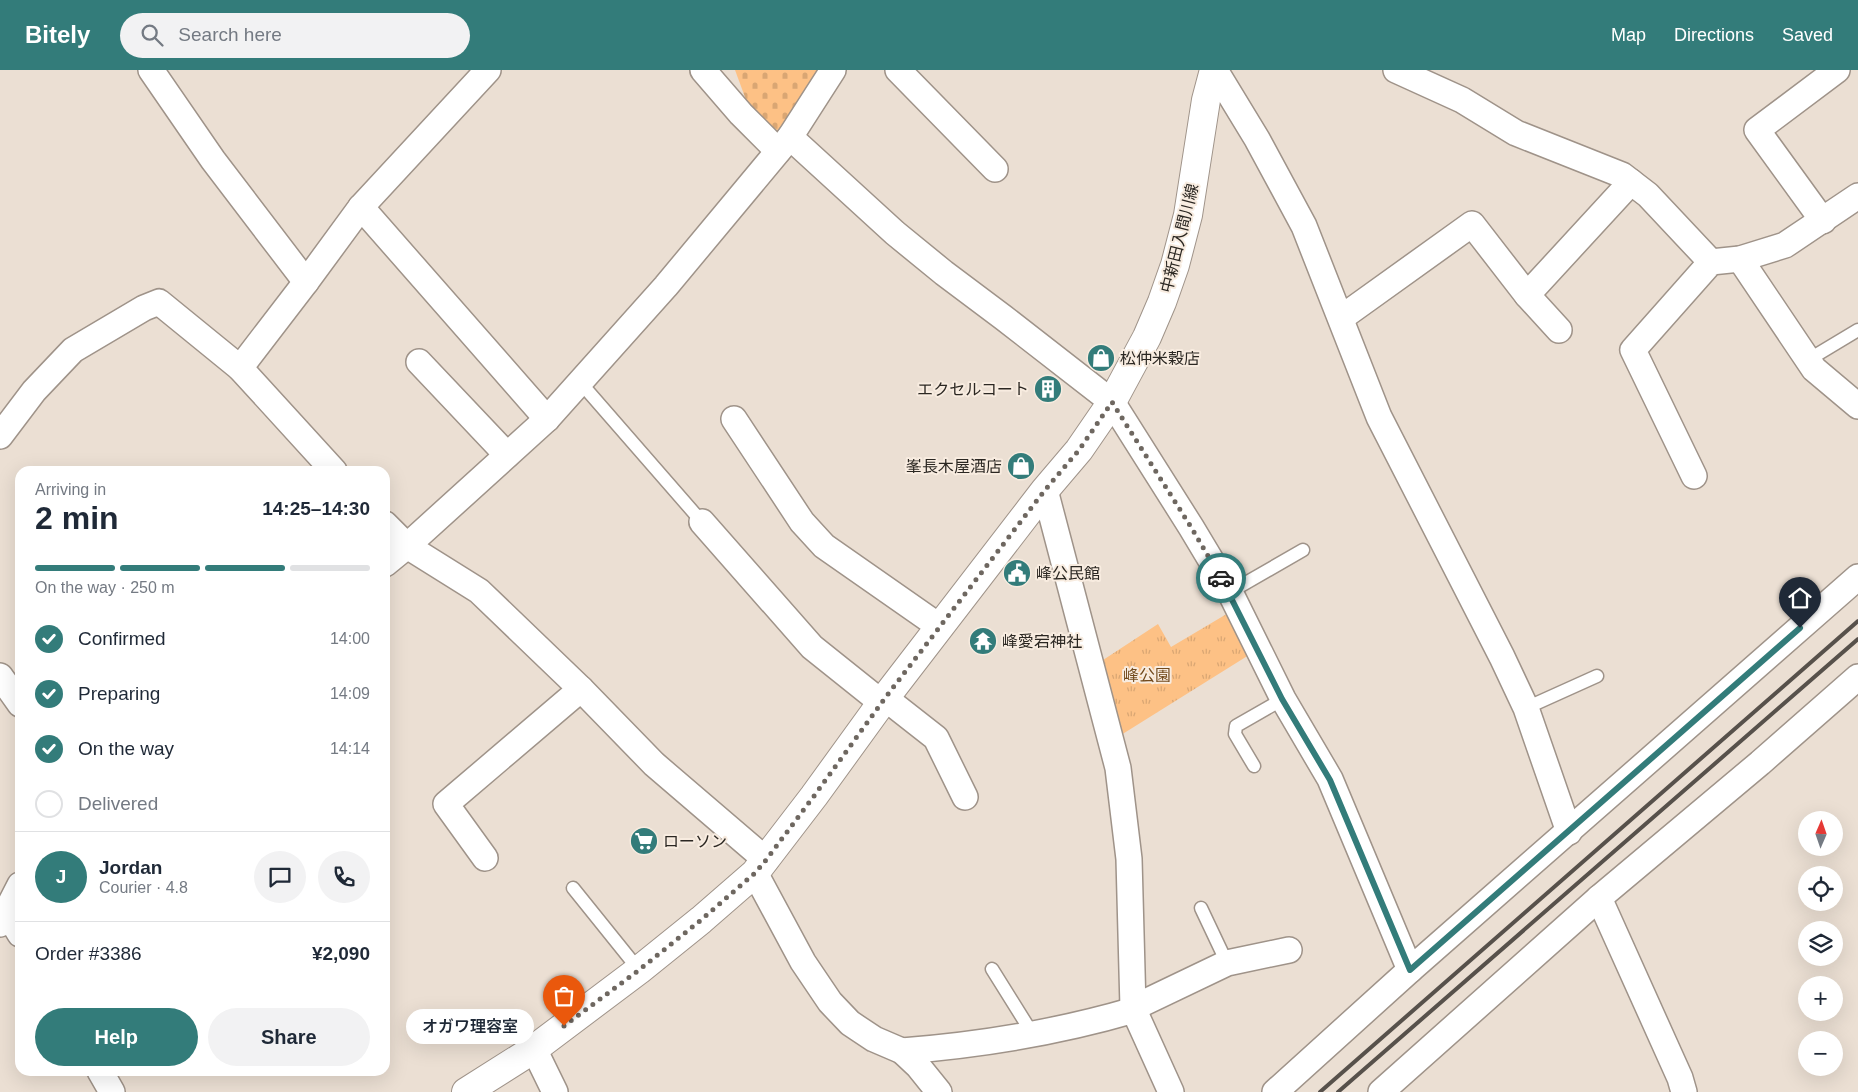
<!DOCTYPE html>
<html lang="en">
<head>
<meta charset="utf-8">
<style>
  :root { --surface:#fff; --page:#f2f2f3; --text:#1f2937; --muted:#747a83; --line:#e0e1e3; --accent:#337c7a }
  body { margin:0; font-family:Helvetica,"Noto Sans JP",sans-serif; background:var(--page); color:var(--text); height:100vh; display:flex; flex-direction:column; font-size:19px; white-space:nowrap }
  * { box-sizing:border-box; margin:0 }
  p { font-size:16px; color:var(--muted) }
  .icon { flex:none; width:28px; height:28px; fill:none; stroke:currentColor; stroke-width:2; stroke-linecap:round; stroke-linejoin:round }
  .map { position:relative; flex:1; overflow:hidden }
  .sheet { position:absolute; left:15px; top:396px; width:375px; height:610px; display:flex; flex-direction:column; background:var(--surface); border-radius:15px; box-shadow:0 5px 20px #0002 }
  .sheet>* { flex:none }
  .needle { width:32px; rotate:2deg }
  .tools { position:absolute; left:1798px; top:741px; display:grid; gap:10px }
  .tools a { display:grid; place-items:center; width:45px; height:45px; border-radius:50%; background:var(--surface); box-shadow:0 5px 20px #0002; font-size:25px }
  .pin { position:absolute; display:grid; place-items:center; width:42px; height:42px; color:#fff; margin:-51px -21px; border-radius:50% 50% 50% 0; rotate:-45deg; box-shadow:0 0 5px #0007 }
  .pin .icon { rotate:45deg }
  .courier { position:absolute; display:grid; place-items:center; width:50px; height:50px; margin:-25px; border:4px solid #337c7a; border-radius:50%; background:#fff; color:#222; box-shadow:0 1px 6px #0007 }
  .bubble { position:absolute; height:35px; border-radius:18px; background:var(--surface); box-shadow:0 5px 20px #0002; font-size:16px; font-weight:600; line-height:35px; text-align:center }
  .summary em { font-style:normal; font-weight:600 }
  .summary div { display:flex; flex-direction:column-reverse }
  .summary { display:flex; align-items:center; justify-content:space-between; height:85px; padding:0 20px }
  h1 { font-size:32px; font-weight:600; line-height:38px }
  .bar { display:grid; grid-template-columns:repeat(4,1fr); gap:8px 5px; align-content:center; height:60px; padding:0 20px }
  .bar i { height:6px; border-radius:4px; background:var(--line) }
  .bar .on { background:var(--accent) }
  .bar p { grid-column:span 4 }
  .line { display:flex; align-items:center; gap:12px; padding:0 20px; border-top:1px solid var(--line) }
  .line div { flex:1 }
  .round { display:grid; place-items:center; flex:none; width:52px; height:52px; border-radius:26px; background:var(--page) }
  ol { padding:0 20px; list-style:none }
  li { display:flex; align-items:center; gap:15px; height:55px }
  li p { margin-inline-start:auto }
  li .icon { padding:5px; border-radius:50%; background:var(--accent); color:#fff; stroke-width:4 }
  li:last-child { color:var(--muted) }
  li i { width:28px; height:28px; border:2px solid var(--line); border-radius:50% }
  .action { display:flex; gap:10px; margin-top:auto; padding:10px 20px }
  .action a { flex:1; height:58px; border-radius:30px; background:var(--accent); color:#fff; font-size:20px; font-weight:600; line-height:58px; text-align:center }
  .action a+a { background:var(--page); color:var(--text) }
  header { display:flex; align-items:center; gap:30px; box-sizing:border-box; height:70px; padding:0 25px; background:var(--accent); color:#fff }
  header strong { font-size:24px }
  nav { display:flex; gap:28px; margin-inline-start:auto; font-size:18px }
  .search { width:350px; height:45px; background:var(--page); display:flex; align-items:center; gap:12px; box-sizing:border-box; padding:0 18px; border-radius:28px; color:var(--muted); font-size:19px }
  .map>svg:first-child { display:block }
</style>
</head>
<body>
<header>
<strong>Bitely</strong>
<div class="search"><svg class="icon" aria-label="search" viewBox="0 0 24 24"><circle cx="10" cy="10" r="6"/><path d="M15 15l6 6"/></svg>Search here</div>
<nav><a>Map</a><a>Directions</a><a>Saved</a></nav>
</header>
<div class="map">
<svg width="1858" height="1022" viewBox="0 0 1858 1022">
  <defs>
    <pattern id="cemetery-stones" width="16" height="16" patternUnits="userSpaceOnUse" patternTransform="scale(1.25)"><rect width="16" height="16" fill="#fdc185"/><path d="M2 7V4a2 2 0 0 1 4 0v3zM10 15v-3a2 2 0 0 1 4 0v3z" fill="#d9a673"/></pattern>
    <pattern id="park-tufts" width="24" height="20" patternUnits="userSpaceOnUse" patternTransform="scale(1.25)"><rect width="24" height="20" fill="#fdc185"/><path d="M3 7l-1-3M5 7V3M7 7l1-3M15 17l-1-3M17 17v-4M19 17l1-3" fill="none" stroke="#d9a673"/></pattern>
  </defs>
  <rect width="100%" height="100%" fill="#ebdfd3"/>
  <path fill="url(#cemetery-stones)" d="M 735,0 L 825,0 L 783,65 L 749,38 Z"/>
  <path fill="url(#park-tufts)" d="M 1230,542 L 1249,585 L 1121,665 L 1100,592 L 1158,554 L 1171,577 Z"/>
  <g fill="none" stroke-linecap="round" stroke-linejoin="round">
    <defs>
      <g id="lane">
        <path d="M 1808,290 L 1858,260"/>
        <path d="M 580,312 L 702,452"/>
        <path d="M 1230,522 L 1303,480"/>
        <path d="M 1526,638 L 1597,606"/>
        <path d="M 1254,696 L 1235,664 L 1236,656 L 1283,629"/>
        <path d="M 573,818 L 639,900"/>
        <path d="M 1201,838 L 1227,893"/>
        <path d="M 992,899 L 1032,963"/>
      </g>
      <g id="street">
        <path d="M 151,0 L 213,90 L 306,212"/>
        <path d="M 703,0 L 741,44 L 778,81"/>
        <path d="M 898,0 L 995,99"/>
        <path d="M 1215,0 L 1257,69 L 1304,156 L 1379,347 L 1502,587 L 1526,638 L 1569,762"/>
        <path d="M 1396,0 L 1462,30 L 1516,63 L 1622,105 L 1648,125 L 1711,192"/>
        <path d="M 790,67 L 895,163 L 944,203 L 1004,248 L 1112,332 L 1191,457 L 1230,522 L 1283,629 L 1330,709 L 1410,900"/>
        <path d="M 361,137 L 547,349"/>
        <path d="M 1823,151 L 1757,60 L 1837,0"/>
        <path d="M 1740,189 L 1814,299 L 1858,336"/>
        <path d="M 1527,225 L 1559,260"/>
        <path d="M 1341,248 L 1472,154 L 1527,225 L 1631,112"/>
        <path d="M 419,292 L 507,385"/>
        <path d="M 240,298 L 306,212 L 361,137 L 488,0"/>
        <path d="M 734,349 L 802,452 L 824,476 L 940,557"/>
        <path d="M 0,366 L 34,321 L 73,280 L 144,238 L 159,232 L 240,298 L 334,401"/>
        <path d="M 1694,406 L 1633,280 L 1711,192 L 1740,189 L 1785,175 L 1858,126"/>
        <path d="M 1045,420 L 1118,698 L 1129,789 L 1133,938 L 1171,1022"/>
        <path d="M 702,452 L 812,577 L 882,633"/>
        <path d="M 385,454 L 407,476 L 479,521 L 581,619 L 654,694 L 766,790"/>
        <path d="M 385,494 L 407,476 L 547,349 L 666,216 L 790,67 L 833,0"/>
        <path d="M 0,606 L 20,634"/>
        <path d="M 885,628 L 936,668 L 965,727"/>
        <path d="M 485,788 L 446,734 L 581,619"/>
        <path d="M 755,803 L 803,892 L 830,932 L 850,953 L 874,969 L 902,981 L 918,996 L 939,1022"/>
        <path d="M 1599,828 L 1680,1008 L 1684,1022"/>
        <path d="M 6,841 L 20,864"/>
        <path d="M 0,854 L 20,815"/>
        <path d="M 1133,938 L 1227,893 L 1289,880"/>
        <path d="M 534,979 L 555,1022"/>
        <path d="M 902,981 C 980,975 1059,962 1134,940"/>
        <path d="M 100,1001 L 112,1022"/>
        <path d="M 1275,1022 L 1410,900 L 1858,507"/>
        <path d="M 1381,1022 L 1599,828 L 1760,693 L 1858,607"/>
      </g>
      <path id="secondary" d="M 466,1022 L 534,979 L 639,900 L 701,850 L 755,803 L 814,726 L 885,628 L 1045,420 L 1079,380 L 1112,332 L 1147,267 L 1162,232 L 1175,195 L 1188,145 L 1206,30 L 1214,0"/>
    </defs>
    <use href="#lane" stroke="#9f9389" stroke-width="15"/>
    <use href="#street" stroke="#9f9389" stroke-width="28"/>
    <use href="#secondary" stroke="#9f9389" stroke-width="30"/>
    <use href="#lane" stroke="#fff" stroke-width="12"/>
    <use href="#street" stroke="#fff" stroke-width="25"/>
    <use href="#secondary" stroke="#fff" stroke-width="28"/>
    <g stroke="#57514b" stroke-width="4">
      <path d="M 1320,1022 L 1858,551"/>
      <path d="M 1338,1022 L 1858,569"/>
    </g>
  </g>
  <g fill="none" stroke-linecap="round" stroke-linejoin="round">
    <path stroke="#6e6760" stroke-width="5" stroke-dasharray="0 9" d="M 564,956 L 639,900 L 701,850 L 755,803 L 766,790 L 814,726 L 885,628 L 1045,420 L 1079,380 L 1112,332 L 1191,457 L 1221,508"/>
    <path stroke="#337c7a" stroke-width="6" d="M 1221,508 L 1282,629 L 1330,710 L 1410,900 L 1800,558"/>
  </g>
  <defs>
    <symbol id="shop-disc" viewBox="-11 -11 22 22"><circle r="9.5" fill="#337c7a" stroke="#f8ece0"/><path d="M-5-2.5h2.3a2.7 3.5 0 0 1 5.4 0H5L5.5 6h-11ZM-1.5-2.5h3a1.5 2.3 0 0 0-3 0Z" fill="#fff"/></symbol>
    <symbol id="building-disc" viewBox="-11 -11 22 22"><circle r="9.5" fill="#337c7a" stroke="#f8ece0"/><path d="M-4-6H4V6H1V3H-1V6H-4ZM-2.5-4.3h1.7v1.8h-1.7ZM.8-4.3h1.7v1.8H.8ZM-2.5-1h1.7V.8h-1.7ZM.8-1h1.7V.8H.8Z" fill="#fff"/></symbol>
    <symbol id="civic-disc" viewBox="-11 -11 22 22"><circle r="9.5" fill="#337c7a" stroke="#f8ece0"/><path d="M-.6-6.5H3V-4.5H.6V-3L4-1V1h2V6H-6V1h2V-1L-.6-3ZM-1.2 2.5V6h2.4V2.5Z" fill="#fff"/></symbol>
    <symbol id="temple-disc" viewBox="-11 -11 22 22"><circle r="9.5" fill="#337c7a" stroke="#f8ece0"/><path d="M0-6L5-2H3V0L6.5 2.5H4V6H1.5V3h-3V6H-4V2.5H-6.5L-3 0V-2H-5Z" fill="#fff"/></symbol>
    <symbol id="supermarket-disc" viewBox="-11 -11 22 22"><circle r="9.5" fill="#337c7a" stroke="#f8ece0"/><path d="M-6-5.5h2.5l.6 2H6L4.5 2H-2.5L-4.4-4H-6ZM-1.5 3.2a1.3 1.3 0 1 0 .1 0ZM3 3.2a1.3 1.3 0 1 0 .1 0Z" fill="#fff"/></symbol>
  </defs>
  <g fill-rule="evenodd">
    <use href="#shop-disc" x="1085" y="272" width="32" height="32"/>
    <use href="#building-disc" x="1032" y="303" width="32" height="32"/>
    <use href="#shop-disc" x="1005" y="380" width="32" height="32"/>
    <use href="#civic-disc" x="1001" y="487" width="32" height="32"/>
    <use href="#temple-disc" x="967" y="555" width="32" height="32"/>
    <use href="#supermarket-disc" x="628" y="755" width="32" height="32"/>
  </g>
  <g text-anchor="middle" stroke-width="4" stroke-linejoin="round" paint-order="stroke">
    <g font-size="16" fill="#2b2722" stroke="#f8ece0">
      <text transform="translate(1179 168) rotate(-76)" y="6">中新田入間川線</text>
    </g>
    <g font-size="16" fill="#2b2722" stroke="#f8ece0" text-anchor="start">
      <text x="1120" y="294">松仲米穀店</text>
      <text x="1029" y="325" text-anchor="end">エクセルコート</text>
      <text x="1002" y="402" text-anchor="end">峯長木屋酒店</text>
      <text x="1036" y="509">峰公民館</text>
      <text x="1002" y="577">峰愛宕神社</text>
      <text x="663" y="777">ローソン</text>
    </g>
    <g font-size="16" fill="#724a1c" stroke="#f8ece0">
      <text x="1147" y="611">峰公園</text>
    </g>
  </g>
</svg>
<div class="tools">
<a><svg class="needle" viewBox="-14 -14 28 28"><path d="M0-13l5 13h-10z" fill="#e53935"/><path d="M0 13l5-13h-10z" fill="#747a83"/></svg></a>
<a><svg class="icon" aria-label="locate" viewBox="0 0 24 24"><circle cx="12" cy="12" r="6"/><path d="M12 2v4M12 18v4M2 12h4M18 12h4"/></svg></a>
<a><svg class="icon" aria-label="layers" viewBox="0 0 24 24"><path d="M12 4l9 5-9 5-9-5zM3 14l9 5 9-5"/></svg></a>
<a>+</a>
<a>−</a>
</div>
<div class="pin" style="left:564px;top:956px;background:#ea580c"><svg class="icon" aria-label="bag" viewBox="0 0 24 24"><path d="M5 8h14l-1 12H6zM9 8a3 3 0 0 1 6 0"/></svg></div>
<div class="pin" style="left:1800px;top:558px;background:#1f2937"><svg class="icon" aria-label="home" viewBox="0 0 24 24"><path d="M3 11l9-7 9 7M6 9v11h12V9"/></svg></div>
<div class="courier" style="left:1221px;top:508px"><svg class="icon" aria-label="car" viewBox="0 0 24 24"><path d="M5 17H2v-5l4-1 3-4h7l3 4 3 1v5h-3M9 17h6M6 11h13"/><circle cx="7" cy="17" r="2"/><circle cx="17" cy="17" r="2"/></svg></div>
<div class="bubble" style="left:406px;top:939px;width:128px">オガワ理容室</div>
<section class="sheet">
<div class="summary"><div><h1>2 min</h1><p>Arriving in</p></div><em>14:25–14:30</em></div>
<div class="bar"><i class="on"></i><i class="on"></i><i class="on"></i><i></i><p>On the way · 250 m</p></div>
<ol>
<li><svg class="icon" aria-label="check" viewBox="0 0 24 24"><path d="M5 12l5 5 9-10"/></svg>Confirmed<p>14:00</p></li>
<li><svg class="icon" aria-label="check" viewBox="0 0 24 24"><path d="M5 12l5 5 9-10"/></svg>Preparing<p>14:09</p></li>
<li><svg class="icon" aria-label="check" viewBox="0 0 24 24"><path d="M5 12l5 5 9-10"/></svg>On the way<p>14:14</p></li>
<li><i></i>Delivered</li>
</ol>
<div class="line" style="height:90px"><b class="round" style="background:var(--accent);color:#fff">J</b><div><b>Jordan</b><p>Courier · 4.8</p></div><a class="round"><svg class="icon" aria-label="chat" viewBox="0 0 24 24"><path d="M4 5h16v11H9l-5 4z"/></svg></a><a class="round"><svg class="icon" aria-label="phone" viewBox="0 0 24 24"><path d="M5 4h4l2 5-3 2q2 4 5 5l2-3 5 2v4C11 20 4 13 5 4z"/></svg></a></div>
<div class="line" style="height:65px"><div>Order #3386</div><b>¥2,090</b></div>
<div class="action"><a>Help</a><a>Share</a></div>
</section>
</div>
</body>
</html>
